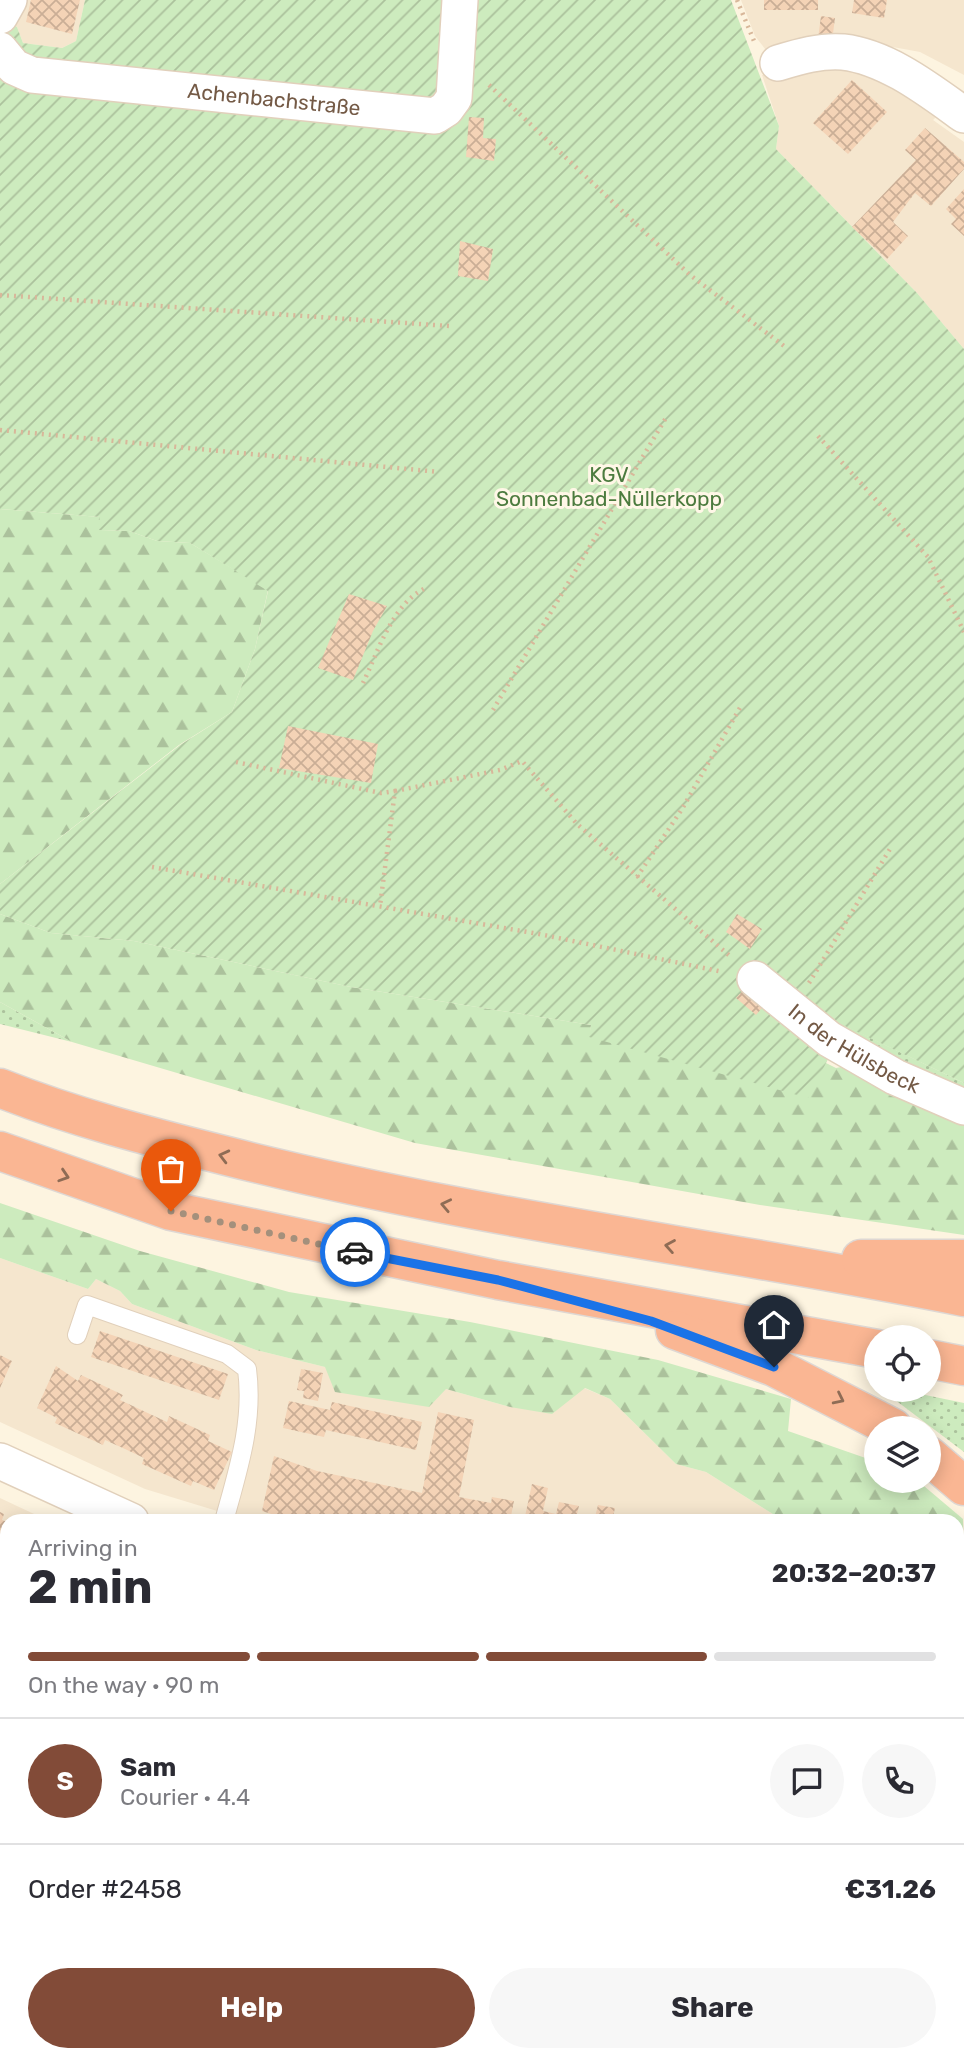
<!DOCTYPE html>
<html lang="en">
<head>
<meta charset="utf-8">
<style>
  :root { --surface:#fff; --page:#f7f7f7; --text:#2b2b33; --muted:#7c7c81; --line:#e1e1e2; --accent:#824b38 }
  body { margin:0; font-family:Rubik,sans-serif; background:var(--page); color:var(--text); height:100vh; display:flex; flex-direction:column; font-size:26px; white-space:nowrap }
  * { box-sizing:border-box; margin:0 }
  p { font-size:23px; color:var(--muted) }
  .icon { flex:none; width:38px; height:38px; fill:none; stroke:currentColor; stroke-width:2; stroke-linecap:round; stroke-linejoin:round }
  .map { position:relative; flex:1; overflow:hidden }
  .sheet { position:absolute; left:0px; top:1514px; width:964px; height:548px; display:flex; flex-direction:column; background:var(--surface); border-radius:21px 21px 0 0; box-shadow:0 4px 18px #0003 }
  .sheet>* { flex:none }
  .controls { position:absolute; left:864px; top:1325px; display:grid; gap:14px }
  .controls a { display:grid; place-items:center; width:77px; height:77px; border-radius:50%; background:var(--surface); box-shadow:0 4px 18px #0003; font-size:35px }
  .pin { position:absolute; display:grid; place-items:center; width:60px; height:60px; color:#fff; margin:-72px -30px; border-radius:50% 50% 50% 0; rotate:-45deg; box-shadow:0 0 7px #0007 }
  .pin .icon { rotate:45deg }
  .courier { position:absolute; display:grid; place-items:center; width:70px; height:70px; margin:-35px; border:5px solid #1a73e8; border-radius:50%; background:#fff; color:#222; box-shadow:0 2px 9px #0007 }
  .summary em { font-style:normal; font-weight:700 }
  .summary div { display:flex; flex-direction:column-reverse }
  .summary { display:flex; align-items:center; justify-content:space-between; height:119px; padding:0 28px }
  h1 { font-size:46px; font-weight:700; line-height:52px }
  .bar { display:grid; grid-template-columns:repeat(4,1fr); gap:10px 7px; align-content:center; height:84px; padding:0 28px }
  .bar i { height:9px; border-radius:5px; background:var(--line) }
  .bar .on { background:var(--accent) }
  .bar p { grid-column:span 4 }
  .line { display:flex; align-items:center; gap:18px; padding:0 28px; border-top:2px solid var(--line) }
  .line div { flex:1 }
  .round { display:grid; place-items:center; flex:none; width:74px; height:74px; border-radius:37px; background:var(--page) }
  .cta { display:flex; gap:14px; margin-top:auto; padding:14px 28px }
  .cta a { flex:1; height:80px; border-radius:42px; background:var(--accent); color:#fff; font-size:28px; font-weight:700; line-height:80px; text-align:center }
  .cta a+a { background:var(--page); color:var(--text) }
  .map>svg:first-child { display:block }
</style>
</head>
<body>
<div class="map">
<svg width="964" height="2060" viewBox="0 0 964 2060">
  <defs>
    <pattern id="grass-dots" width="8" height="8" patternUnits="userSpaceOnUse" patternTransform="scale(1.75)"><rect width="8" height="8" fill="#cdebbe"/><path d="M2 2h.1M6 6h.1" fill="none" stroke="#abc19c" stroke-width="1.8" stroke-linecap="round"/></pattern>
    <pattern id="forest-firs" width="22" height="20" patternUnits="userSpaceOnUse" patternTransform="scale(1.75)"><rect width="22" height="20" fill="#cdebbe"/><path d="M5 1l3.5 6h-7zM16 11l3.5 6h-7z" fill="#abc19c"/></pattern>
    <pattern id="garden-furrows" width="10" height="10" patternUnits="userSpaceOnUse" patternTransform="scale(1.75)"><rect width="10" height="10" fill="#cdebbe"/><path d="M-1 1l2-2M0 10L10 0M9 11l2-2" fill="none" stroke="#abc19c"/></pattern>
    <pattern id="building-cross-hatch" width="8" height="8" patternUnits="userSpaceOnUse" patternTransform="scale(1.75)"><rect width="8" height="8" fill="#f4d3b6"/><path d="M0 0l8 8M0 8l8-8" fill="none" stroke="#caae96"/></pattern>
  </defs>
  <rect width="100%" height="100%" fill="#fdf4e0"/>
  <g fill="#f5e6ce">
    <path d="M 18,0 L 85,0 L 76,41 L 62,48 L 23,43 L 17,27 L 10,23 Z"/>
    <path d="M 741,0 L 964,0 L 964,75 L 920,52 L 855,40 L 769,54 L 755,36 Z"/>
    <path d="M 849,64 L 919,97 L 936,117 L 933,120 L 964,142 L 964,349 L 917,293 L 776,149 L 779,126 L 762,75 Z"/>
    <path d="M 0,1258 L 88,1289 L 96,1279 L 120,1291 L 132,1304 L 256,1350 L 325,1367 L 446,1389 L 510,1407 L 584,1388 L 610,1399 L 676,1464 L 706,1472 L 784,1521 L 250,1521 L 145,1489 L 0,1422 Z"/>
    <path d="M 0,1498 L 49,1521 L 7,1521 L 7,1715 L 0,1712 Z"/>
    <path d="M 957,1746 L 964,1747 L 964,1926 L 957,1926 Z"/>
  </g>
  <path fill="#fee3d3" d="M 0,1924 L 7,1926 L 7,2054 L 144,2055 L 143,2060 L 0,2060 Z"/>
  <g fill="url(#grass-dots)">
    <path d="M 0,1002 L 72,1042 L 0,1024 Z"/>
    <path d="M 844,1025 L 964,1083 L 964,1096 L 839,1036 Z"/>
    <path d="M 882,1390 L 901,1390 L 964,1403 L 964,1452 Z"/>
    <path d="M 957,2030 L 964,2030 L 964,2060 L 143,2060 L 144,2054 L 957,2054 Z"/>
  </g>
  <g fill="url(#forest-firs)">
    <path d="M 0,509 L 100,517 L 100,530 L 129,531 L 157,541 L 190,543 L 268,590 L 255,649 L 232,712 L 179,745 L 0,884 Z"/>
    <path d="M 0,914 L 51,933 L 134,941 L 351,987 L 591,1025 L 590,1037 L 826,1063 L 836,1068 L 852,1065 L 964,1118 L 964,1235 L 760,1205 L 415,1143 L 72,1042 L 0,1002 Z"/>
    <path d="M 0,1203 L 140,1251 L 289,1292 L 470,1322 L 658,1360 L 791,1399 L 788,1431 L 877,1462 L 877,1480 L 918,1481 L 963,1519 L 964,1616 L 957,1614 L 957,1521 L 784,1521 L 706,1472 L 676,1464 L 610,1399 L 585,1388 L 552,1414 L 510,1407 L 446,1389 L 429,1407 L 335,1392 L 325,1367 L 256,1350 L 132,1304 L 120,1291 L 96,1279 L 88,1289 L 0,1258 Z"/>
  </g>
  <g fill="url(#garden-furrows)">
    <path d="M 85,0 L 731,0 L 779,126 L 776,149 L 917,293 L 964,349 L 964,1083 L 845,1026 L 808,1098 L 589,1037 L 591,1025 L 351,987 L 134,941 L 51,933 L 0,914 L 0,884 L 180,745 L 232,712 L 255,649 L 268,591 L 190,543 L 157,541 L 129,531 L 99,530 L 100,517 L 0,509 L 0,31 L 10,23 L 17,27 L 23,43 L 62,48 L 76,41 Z"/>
    <path d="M 0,1712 L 7,1715 L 7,1797 L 0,1793 Z"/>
  </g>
  <g fill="url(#building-cross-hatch)">
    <path d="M 31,0 L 80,0 L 72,34 L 26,22 Z"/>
    <rect x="764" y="0" width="54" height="10"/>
    <path d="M 854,0 L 887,0 L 884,18 L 852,13 Z"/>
    <path d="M 821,16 L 835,18 L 832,41 L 818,39 Z"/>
    <path d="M 852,80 L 887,112 L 848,154 L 813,123 Z"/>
    <path d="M 469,117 L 484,118 L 483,138 L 496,139 L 494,161 L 466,157 Z"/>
    <path d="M 925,128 L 964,162 L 964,169 L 931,206 L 915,193 L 908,202 L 893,222 L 908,236 L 887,259 L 852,227 L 916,160 L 905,150 Z"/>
    <path d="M 964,189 L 964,236 L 951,224 L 956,219 L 946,209 Z"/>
    <path d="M 460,241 L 493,249 L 488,281 L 458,276 Z"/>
    <path d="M 349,594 L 387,606 L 373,631 L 353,680 L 318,668 Z"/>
    <path d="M 288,726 L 378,744 L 371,783 L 279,768 Z"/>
    <path d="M 737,914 L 762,929 L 750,949 L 726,932 Z"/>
    <path d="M 747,986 L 767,1002 L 756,1015 L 736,998 Z"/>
    <path d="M 100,1331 L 228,1374 L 219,1400 L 91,1357 Z"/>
    <path d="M 0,1355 L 12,1361 L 0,1388 Z"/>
    <path d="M 56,1366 L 78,1381 L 81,1375 L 123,1395 L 120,1400 L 167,1422 L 169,1416 L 210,1435 L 208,1441 L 232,1452 L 214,1490 L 193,1481 L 191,1486 L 142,1464 L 144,1458 L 125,1449 L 105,1440 L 103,1445 L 55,1423 L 57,1418 L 37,1408 Z"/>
    <path d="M 301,1369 L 323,1373 L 318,1401 L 303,1398 L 304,1391 L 297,1390 Z"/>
    <path d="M 289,1401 L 330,1410 L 332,1402 L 422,1422 L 416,1450 L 326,1430 L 324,1437 L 283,1428 Z"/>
    <path d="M 438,1412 L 474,1420 L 459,1497 L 491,1503 L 492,1497 L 514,1501 L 510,1521 L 293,1521 L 262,1511 L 274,1456 L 317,1471 L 422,1493 Z"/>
    <path d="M 532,1484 L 548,1488 L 543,1511 L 556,1514 L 559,1502 L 579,1506 L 576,1518 L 582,1521 L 524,1521 Z"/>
    <path d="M 598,1505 L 615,1508 L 612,1521 L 594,1521 Z"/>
    <path d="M 0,1512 L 4,1514 L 2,1520 L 7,1522 L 7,1573 L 0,1569 Z"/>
    <path d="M 957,1800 L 964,1802 L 964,1829 L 957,1828 Z"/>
    <path d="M 0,1959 L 7,1962 L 7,2040 L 0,2040 Z"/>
  </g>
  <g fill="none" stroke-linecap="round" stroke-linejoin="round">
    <defs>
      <path id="service" d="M 77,1335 L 87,1305 L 227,1354 L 247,1369 C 254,1422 238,1470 224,1521"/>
      <g id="minor">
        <path d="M 0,16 L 9,0"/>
        <path id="s1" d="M 0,50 L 14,67 L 32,75 L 435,116 L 446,109 L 454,98 L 460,0"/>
        <path d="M 778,63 C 798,57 821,50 843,52 C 887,57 929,90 964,115"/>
        <path id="s2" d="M 755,979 L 829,1039 L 895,1077 L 964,1107"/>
        <path d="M 0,1461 L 131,1521"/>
        <path d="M 957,1723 L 964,1724"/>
      </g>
      <g id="motorway">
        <path d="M 0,1088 C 73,1117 151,1137 227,1156 C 470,1218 719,1248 964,1297"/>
        <path d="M 0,1151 L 171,1211 L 498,1280 L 877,1349"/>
        <path d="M 861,1259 L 964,1259"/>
        <path d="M 675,1330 L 774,1367 L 893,1428"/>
        <path d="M 929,1359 L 964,1366"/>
        <path d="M 929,1456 L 964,1486"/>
      </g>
    </defs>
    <use href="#service" stroke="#e1d0bb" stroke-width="20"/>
    <use href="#minor" stroke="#e1d0bb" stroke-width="38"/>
    <use href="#motorway" stroke="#ded7d3" stroke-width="41"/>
    <g stroke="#d8b79a" stroke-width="4.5" stroke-dasharray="2 5" stroke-linecap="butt">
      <path d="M 737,0 L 754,41"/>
      <path d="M 489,85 L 690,275 L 784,346"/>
      <path d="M 0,295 L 449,326"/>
      <path d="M 0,430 L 439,472"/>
      <path d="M 818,436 L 928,557 L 964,632"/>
      <path d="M 363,683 C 378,652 393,601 428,587"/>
      <path d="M 493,710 L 667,416"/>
      <path d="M 236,762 L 381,793 L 395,791 L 380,906"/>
      <path d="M 395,791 L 500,770 L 522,761 L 577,824 L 731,957"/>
      <path d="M 152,867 L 539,934 L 723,972"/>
      <path d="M 637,877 L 682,809 L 741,706"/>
      <path d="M 809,983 L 890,849"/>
      <path d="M 0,1886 L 7,1890"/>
      <path d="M 957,1937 L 964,1937"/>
      <path d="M 957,2016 L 964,2016"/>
      <path d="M 364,2060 L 366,2054"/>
    </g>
    <use href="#service" stroke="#fff" stroke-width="18"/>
    <use href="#minor" stroke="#fff" stroke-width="35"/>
    <use href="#motorway" stroke="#fab693" stroke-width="38"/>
  </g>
  <defs><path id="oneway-chevron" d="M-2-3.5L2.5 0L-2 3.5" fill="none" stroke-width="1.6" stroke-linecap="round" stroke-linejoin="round" transform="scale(1.75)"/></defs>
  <g stroke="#8f6c55">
    <use href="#oneway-chevron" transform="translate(224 1156) rotate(-166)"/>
    <use href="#oneway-chevron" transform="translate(64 1176) rotate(18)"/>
    <use href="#oneway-chevron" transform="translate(446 1205) rotate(-168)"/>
    <use href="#oneway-chevron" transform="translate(670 1246) rotate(-170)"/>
    <use href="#oneway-chevron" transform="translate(839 1399) rotate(26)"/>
  </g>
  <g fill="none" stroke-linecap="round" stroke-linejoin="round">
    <path stroke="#a4907c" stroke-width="7" stroke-dasharray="0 12.6" d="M 171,1211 L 355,1252"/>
    <path stroke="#1a73e8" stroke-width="9" d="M 355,1252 L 498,1280 L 651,1321 L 774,1367"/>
  </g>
  <g text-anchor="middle" stroke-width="6" stroke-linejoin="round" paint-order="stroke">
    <g font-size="21" fill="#745a46" stroke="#fff7e7">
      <text dy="7" stroke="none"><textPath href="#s1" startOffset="285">Achenbachstraße</textPath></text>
      <text dy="7" stroke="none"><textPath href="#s2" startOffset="122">In der Hülsbeck</textPath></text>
    </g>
    <g font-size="21" fill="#4c7b3e" stroke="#fff7e7">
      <text x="609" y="482">KGV<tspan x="609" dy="24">Sonnenbad-Nüllerkopp</tspan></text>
    </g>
  </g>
</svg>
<div class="controls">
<a><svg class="icon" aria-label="locate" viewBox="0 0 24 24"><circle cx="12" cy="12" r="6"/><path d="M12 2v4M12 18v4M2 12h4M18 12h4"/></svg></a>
<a><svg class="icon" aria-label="layers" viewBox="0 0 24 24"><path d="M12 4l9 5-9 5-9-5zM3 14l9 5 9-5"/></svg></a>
</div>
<div class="pin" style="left:171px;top:1211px;background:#ea580c"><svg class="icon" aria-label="bag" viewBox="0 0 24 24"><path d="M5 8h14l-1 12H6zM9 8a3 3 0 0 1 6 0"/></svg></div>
<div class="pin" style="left:774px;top:1367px;background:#1f2937"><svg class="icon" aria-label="home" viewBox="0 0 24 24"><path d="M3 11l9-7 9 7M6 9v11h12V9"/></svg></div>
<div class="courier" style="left:355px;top:1252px"><svg class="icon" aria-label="car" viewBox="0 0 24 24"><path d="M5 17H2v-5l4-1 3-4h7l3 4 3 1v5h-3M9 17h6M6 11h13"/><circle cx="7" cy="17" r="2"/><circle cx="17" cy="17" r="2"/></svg></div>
<section class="sheet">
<div class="summary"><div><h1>2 min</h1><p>Arriving in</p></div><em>20:32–20:37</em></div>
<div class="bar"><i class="on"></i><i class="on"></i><i class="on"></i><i></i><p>On the way · 90 m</p></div>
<div class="line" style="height:126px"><b class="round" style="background:var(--accent);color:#fff">S</b><div><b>Sam</b><p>Courier · 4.4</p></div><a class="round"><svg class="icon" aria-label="chat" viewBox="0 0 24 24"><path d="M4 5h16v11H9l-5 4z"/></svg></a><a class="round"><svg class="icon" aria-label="phone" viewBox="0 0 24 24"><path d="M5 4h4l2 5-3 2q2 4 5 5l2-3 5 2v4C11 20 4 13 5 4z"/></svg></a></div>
<div class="line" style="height:91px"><div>Order #2458</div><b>€31.26</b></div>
<div class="cta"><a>Help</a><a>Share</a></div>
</section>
</div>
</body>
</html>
